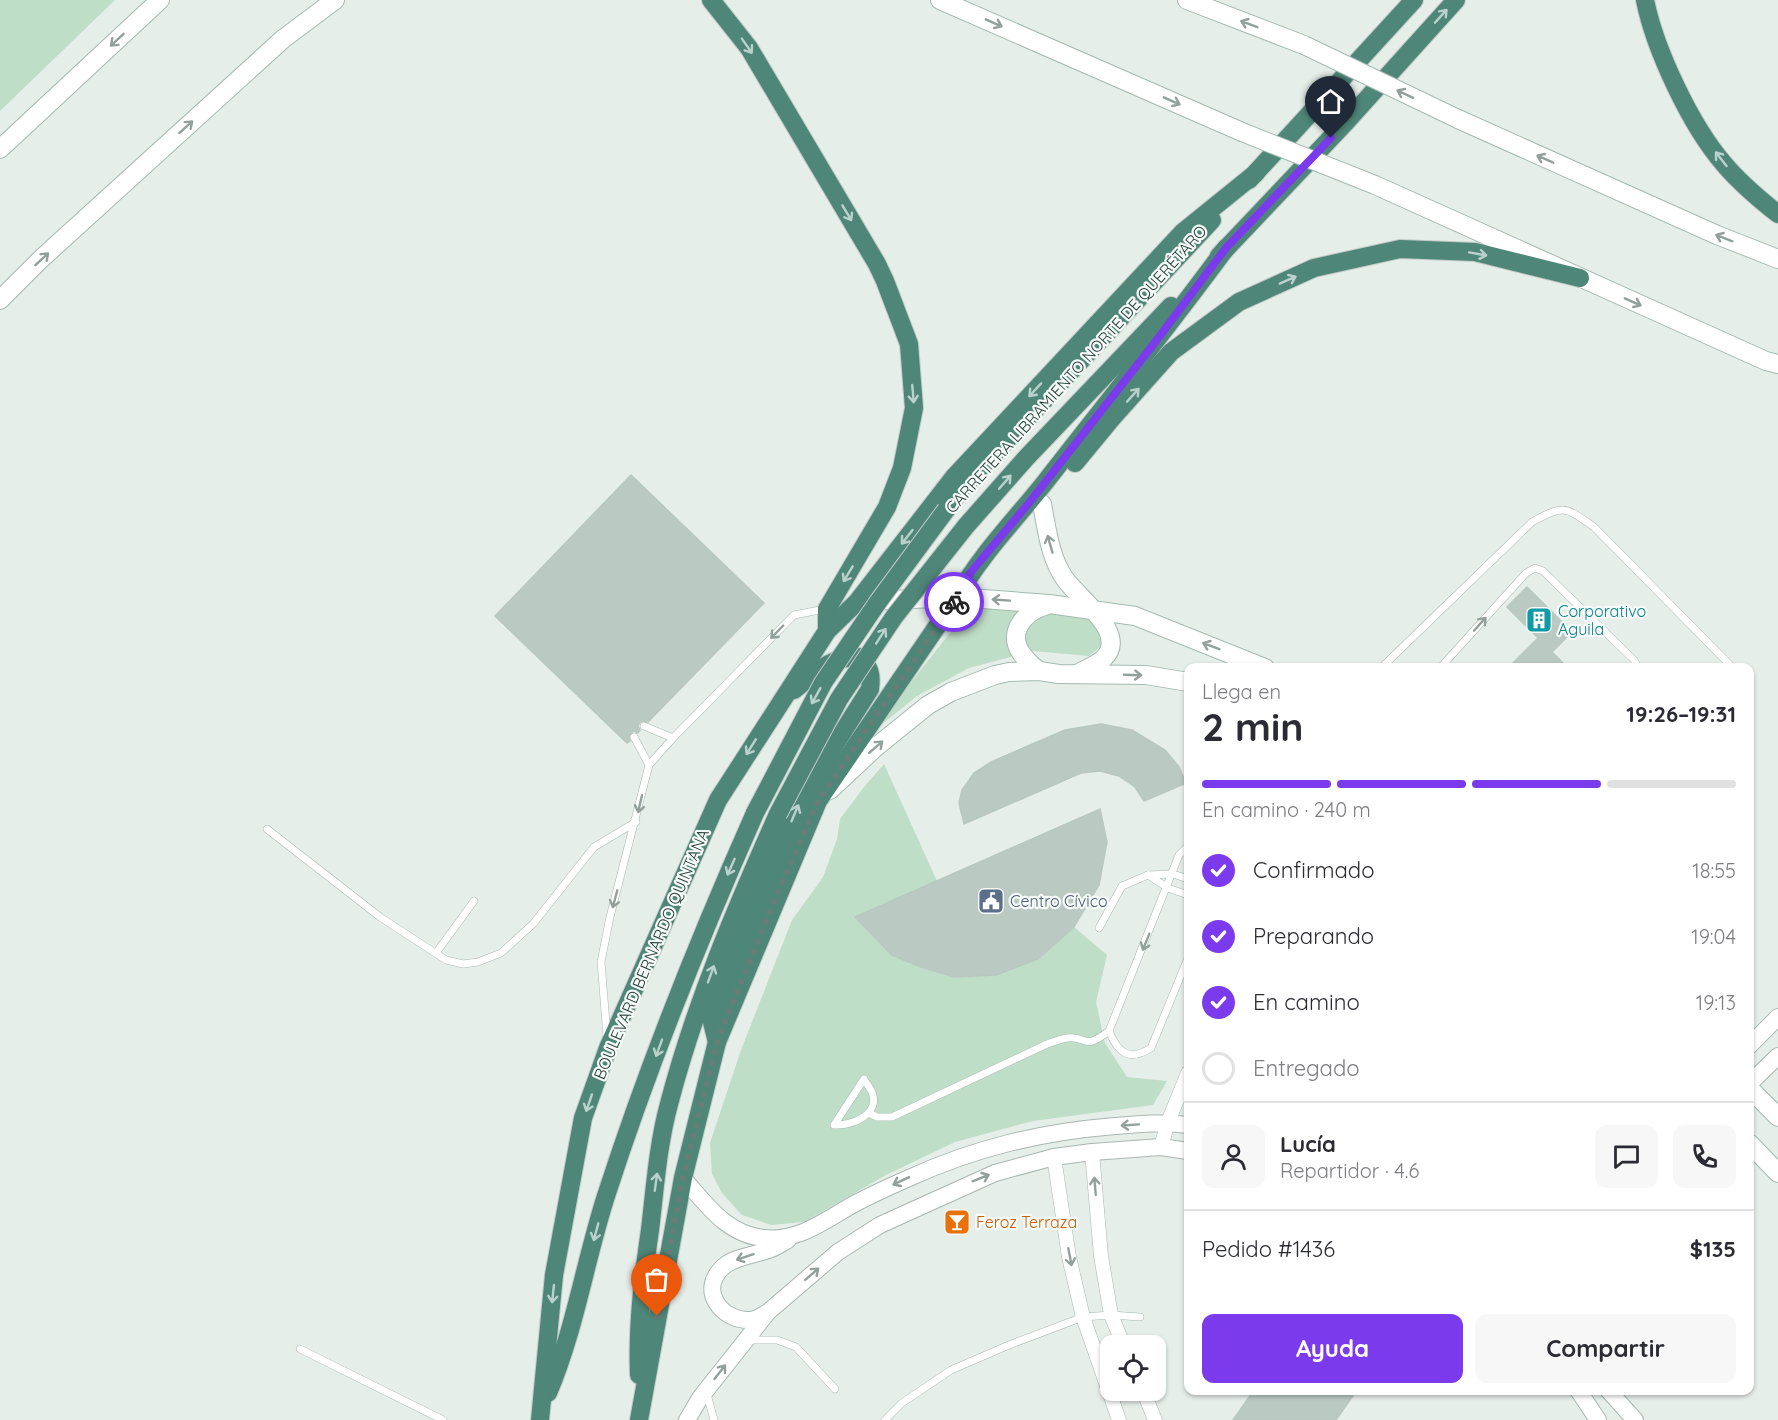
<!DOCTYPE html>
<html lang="es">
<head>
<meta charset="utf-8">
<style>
  :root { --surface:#fff; --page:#f7f7f7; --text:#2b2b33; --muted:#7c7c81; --line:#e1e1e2; --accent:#7c3aed }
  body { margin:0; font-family:Quicksand,sans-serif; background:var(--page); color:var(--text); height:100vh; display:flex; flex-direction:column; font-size:22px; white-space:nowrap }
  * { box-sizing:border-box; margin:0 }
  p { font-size:20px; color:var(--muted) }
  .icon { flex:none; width:33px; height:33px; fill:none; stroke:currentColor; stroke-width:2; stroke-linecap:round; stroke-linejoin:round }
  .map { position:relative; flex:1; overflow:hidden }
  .sheet { position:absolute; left:1184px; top:663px; width:570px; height:732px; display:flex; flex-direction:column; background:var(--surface); border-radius:12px; box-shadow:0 2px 4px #0004 }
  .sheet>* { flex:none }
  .buttons { position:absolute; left:1100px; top:1335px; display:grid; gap:12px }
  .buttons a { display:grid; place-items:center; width:66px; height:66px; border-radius:12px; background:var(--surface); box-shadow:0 2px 4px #0004; font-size:30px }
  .pin { position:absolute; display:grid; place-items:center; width:51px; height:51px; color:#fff; margin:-62px -26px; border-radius:50% 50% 50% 0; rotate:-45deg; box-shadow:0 0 6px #0007 }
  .pin .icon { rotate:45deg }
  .courier { position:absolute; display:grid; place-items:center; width:60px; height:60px; margin:-30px; border:4px solid #7c3aed; border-radius:50%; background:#fff; color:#222; box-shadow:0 2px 8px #0007 }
  .summary em { font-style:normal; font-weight:700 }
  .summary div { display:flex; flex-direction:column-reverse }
  .summary { display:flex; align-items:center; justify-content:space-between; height:102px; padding:0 18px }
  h1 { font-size:39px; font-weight:700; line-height:45px }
  .bar { display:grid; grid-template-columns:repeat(4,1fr); gap:9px 6px; align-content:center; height:72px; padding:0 18px }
  .bar i { height:8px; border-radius:4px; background:var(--line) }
  .bar .active { background:var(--accent) }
  .bar p { grid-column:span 4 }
  .line { display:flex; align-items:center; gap:15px; padding:0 18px; border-top:2px solid var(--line) }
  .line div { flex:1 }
  .round { display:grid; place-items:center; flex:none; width:63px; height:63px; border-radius:12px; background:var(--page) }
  ol { padding:0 18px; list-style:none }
  li { display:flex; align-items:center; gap:18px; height:66px }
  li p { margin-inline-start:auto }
  li .icon { padding:6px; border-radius:50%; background:var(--accent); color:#fff; stroke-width:4 }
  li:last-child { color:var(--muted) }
  li i { width:33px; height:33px; border:3px solid var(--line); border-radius:50% }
  .action { display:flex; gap:12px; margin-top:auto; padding:12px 18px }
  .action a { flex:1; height:69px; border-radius:12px; background:var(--accent); color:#fff; font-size:24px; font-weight:700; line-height:69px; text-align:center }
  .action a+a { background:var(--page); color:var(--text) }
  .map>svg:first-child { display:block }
</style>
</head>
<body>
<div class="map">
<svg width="1778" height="1420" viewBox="0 0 1778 1420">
  <rect width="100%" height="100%" fill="#e6eeea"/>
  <g fill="#bfdec7">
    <path d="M 0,0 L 115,0 L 0,111 Z"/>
    <path d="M 971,606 L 1092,613 L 1106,642 L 1089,656 L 1033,651 L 969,668 L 917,696 L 871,733 Z"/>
    <path d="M 884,764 L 937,881 L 892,955 L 921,967 L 954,977 L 996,975 L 1038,959 L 1074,927 L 1107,955 L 1096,1002 L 1105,1043 L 1127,1077 L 1167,1081 L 1153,1105 L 1033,1121 L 955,1142 L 886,1175 L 804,1222 L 771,1225 L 742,1215 L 722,1193 L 712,1174 L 710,1143 L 741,1050 L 792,920 L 823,877 L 837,839 L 840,819 L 864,787 Z"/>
  </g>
  <g fill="#bbc9c3" stroke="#b8c8c1" stroke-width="1.5">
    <path d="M 631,475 L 764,603 L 648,722 L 640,722 L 638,726 L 640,730 L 638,733 L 634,731 L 630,734 L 630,741 L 627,743 L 495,616 Z"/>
    <path d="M 1527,587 L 1572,632 L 1552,652 L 1568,668 L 1508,668 L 1538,638 L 1507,607 Z"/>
    <path d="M 1101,724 L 1132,730 L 1165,750 L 1179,767 L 1186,783 L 1144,801 L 1135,787 L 1119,776 L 1100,771 L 1081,773 L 964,824 L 959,803 L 962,790 L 974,773 L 991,762 L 1065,730 Z"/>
    <path d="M 1100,809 L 1107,842 L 1099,885 L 1074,927 L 1038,959 L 996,975 L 954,977 L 921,967 L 892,955 L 855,917 Z"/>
    <path d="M 1254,1390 L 1357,1390 L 1336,1420 L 1233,1420 Z"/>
  </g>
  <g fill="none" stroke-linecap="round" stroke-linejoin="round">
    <defs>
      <g id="service">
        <path d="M 1381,668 L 1532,522 C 1565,504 1565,507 1594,527 L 1733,668"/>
        <path d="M 1440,668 L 1526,573 L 1535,568 L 1543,571 L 1634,660 L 1638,668"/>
        <path d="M 644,726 L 673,738"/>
        <path d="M 634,737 L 649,765"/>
        <path d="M 267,829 L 380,917 L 446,960 L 463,964 L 478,962 L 501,953 L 533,924 L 594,847 L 636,822"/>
        <path d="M 1188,846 L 1179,855 L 1109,1031 C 1118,1053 1129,1062 1151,1048 L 1188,958"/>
        <path d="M 1148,875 L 1168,888 L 1188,895"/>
        <path d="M 1099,928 L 1122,886 L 1148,875 L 1173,874 L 1188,879"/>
        <path d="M 436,953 L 474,901"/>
        <path d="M 607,1036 L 601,962 L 610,917 L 649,765 L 673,738 L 794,615 L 825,609"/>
        <path d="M 864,1079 C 866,1083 870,1088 872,1092 C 881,1115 851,1126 834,1125 Z"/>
        <path d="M 869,1113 L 877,1117 L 892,1117 L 1047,1044 C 1053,1042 1060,1039 1067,1038 C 1088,1035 1082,1052 1109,1031"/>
        <path d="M 748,1340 L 777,1340 L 796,1347 L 835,1389"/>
        <path d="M 300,1349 L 443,1420"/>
        <path d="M 707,1394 L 714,1420"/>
        <path d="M 885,1420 L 902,1403 L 951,1370 L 1009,1345 L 1083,1317 L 1111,1315 L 1140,1317"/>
      </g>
      <g id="minor">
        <path d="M 1161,1147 L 1168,1122 L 1188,1073"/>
        <path d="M 1092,1152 L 1101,1256 L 1111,1315 L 1124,1346"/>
        <path d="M 1054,1157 L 1069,1257 L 1083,1317 L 1119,1420"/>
        <path d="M 1143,1390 L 1155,1420"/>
      </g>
      <g id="tertiary">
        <path d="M 1749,1046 L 1778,1017"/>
        <path d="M 1749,1084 L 1778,1056"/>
        <path d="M 683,1178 C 706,1204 727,1235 764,1238 C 800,1242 826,1219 856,1203 C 873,1194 891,1186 909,1178 C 977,1147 1042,1132 1115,1126 C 1140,1124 1164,1122 1188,1125"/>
        <path d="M 767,1313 C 762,1315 756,1320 750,1320 C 721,1321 698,1290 723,1267 C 735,1256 757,1255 771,1249 C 777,1247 782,1243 788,1240"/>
        <path d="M 1578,1390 L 1598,1420"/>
        <path d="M 1608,1390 L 1635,1420"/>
        <path d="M 687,1420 L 700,1398 L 768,1312 L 838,1252 L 880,1225 L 995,1173 L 1054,1157 L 1092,1152 L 1161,1147 L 1188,1151"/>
      </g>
      <g id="secondary">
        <path d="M 940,0 L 1242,132"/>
        <path d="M 1187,0 L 1304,45"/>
        <path d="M 1458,119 L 1717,235 L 1778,259"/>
        <path d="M 0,149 L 160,0"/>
        <path d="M 1375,185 L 1766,361 L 1778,364"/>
        <path d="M 0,300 L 41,259 L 283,39 L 335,0"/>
        <path d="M 1042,504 C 1047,530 1050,558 1065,579 C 1078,598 1130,634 1103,659 C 1096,665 1086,669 1079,673"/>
        <path d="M 867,601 L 957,597 L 1049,604 L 1135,616 L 1265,668"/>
        <path d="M 1039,671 C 1034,667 1029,663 1025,658 C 1004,635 1023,612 1047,605"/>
        <path d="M 830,790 L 876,747 L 928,705 L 951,692 L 995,675 L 1009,672 L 1039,671 L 1059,674 L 1146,675 L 1188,682"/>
        <path d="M 1749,1088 L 1778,1117"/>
        <path d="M 1749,1143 L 1778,1173"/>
      </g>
      <g id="trunk">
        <path d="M 711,0 L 749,48 L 877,264 L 885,281 L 909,344 L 914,408 L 902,468 L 887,507 L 827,609 L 827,631"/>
        <path d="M 1645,0 C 1655,50 1691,126 1724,164 C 1740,183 1759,199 1778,214"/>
        <path d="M 1249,180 L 1414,0"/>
        <path d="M 1219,256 L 1346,122 L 1456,0"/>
        <path d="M 1075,463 L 1113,417 L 1171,352 L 1239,302 L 1314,268 L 1400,249 L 1475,252 L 1580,278"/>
        <path d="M 946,510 L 962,488 L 1212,220"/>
        <path d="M 966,526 L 1027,457 L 1171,306"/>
        <path d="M 717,1042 L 710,1014 L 803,795 L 870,689 C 872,674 870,667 859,657 C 829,657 817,672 794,690"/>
        <path d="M 639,1375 C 637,1326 643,1278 650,1230 C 655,1188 658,1144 669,1104 C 695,1004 736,908 778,814"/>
        <path d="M 548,1393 C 575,1330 585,1261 606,1196 C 648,1066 699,939 755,813"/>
        <path d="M 540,1420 L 554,1275 L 583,1118 L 608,1048 L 718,800 L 827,631 L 857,602 L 954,477 L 1183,232 L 1256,173"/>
        <path d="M 639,1420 L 683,1178 L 717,1042 L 818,801 L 957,597 C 981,554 1016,519 1046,481 C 1107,403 1168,327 1226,248"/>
      </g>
    </defs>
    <use href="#service" stroke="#a8b6b1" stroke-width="8"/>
    <use href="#minor" stroke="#a8b6b1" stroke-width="15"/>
    <use href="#tertiary" stroke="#a8b6b1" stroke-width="18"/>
    <use href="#secondary" stroke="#a4bab1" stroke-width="20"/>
    <use href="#trunk" stroke="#c2cac7" stroke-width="20"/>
    <use href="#service" stroke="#fff" stroke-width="7"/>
    <use href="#minor" stroke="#fff" stroke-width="14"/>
    <use href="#tertiary" stroke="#fff" stroke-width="16"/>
    <use href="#secondary" stroke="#fff" stroke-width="18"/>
    <use href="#trunk" stroke="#4e8678" stroke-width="18"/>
    <defs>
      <g id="secondary-bridge">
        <path d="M 1304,45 L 1458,119"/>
        <path d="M 1242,132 L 1375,185"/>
      </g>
      <g id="trunk-bridge">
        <path d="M 755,813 L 823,683 L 878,602 L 946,510"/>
        <path d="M 778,814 L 839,699 L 894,617 L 966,526"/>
      </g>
    </defs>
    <use href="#secondary-bridge" stroke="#a4bab1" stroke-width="20" stroke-linecap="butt"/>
    <use href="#trunk-bridge" stroke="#c2cac7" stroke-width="20" stroke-linecap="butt"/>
    <use href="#secondary-bridge" stroke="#fff" stroke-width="18"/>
    <use href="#trunk-bridge" stroke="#4e8678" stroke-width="18"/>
  </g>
  <defs><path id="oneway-shaft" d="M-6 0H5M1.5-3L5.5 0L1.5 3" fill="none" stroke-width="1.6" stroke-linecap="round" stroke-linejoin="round" transform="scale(1.5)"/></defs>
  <g stroke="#bbd1cb">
    <use href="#oneway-shaft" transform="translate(1441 16) rotate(-48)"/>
    <use href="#oneway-shaft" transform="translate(747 46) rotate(55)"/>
    <use href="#oneway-shaft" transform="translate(1721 159) rotate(-128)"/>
    <use href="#oneway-shaft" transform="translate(847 213) rotate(59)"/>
    <use href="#oneway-shaft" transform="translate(1478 254) rotate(10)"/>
    <use href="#oneway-shaft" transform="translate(1288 280) rotate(-24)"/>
    <use href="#oneway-shaft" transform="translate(1035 390) rotate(133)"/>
    <use href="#oneway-shaft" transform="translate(913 394) rotate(85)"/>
    <use href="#oneway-shaft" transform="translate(1133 395) rotate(-48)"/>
    <use href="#oneway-shaft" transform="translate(1005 482) rotate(-49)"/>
    <use href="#oneway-shaft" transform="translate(907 537) rotate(128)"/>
    <use href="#oneway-shaft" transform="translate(848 574) rotate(121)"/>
    <use href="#oneway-shaft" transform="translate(881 636) rotate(-57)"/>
    <use href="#oneway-shaft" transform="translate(816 696) rotate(119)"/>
    <use href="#oneway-shaft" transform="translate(751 747) rotate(122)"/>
    <use href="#oneway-shaft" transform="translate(795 813) rotate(-67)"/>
    <use href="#oneway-shaft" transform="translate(731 867) rotate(114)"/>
    <use href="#oneway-shaft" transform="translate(711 974) rotate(-70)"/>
    <use href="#oneway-shaft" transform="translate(659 1048) rotate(110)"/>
    <use href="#oneway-shaft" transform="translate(589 1103) rotate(109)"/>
    <use href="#oneway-shaft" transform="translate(656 1182) rotate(-82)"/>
    <use href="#oneway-shaft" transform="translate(596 1232) rotate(105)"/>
    <use href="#oneway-shaft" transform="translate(553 1294) rotate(96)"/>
  </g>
  <g stroke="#92a09c">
    <use href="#oneway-shaft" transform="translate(994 23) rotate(24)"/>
    <use href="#oneway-shaft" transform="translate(1249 24) rotate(-159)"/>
    <use href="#oneway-shaft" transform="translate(117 40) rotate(137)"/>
    <use href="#oneway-shaft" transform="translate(1405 94) rotate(-154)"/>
    <use href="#oneway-shaft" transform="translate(1172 101) rotate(24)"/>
    <use href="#oneway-shaft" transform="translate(186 127) rotate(-42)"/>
    <use href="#oneway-shaft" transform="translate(1545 159) rotate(-156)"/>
    <use href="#oneway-shaft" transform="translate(1724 238) rotate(-158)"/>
    <use href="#oneway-shaft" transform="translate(42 259) rotate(-43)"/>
    <use href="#oneway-shaft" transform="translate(1633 302) rotate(24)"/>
    <use href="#oneway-shaft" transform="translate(1050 544) rotate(-106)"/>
    <use href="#oneway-shaft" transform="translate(1001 600) rotate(-176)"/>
    <use href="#oneway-shaft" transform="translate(1480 624) rotate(-48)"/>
    <use href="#oneway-shaft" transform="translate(777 632) rotate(134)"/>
    <use href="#oneway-shaft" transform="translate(1211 646) rotate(-159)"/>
    <use href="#oneway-shaft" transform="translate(1133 675) rotate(2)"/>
    <use href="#oneway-shaft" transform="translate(876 747) rotate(-41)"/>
    <use href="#oneway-shaft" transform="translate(640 804) rotate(103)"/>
    <use href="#oneway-shaft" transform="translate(615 899) rotate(105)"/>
    <use href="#oneway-shaft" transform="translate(1146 942) rotate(112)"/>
    <use href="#oneway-shaft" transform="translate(1130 1125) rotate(176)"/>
    <use href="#oneway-shaft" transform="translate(981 1178) rotate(-22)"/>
    <use href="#oneway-shaft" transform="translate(901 1181) rotate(155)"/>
    <use href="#oneway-shaft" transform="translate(1095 1186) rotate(-95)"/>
    <use href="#oneway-shaft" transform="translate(745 1257) rotate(162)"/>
    <use href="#oneway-shaft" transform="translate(1070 1257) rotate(79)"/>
    <use href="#oneway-shaft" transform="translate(812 1274) rotate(-41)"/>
    <use href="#oneway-shaft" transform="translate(720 1372) rotate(-52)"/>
  </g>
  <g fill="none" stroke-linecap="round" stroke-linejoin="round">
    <path stroke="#697d76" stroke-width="6" stroke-dasharray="0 10.8" d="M 657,1316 L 683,1178 L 717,1042 L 776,897 L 818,801 L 954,602"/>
    <path stroke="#7c3aed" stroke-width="8" d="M 954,602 L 971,572 L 1029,503 L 1153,345 L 1226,248 L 1331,138"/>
  </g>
  <defs>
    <symbol id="building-square" viewBox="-11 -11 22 22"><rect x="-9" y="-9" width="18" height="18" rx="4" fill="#0f9aa8" stroke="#f6faf8"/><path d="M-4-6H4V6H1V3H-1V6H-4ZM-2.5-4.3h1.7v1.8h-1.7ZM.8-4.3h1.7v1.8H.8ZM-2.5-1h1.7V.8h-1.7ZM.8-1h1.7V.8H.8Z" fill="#fff"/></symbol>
    <symbol id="civic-square" viewBox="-11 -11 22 22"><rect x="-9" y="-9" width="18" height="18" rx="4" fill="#5c6f8a" stroke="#f6faf8"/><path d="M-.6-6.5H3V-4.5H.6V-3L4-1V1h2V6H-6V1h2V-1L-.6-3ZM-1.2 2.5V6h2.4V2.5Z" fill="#fff"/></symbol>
    <symbol id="bar-square" viewBox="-11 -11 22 22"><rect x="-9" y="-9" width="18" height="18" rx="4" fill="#e8710a" stroke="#f6faf8"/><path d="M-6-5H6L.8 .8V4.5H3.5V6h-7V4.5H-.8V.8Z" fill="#fff"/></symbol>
  </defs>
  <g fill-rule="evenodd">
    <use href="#building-square" x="1524" y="605" width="30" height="30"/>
    <use href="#civic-square" x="976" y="886" width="30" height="30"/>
    <use href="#bar-square" x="942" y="1207" width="30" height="30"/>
  </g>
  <g text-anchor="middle" stroke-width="4.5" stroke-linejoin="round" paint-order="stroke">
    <g font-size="16" fill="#254038" stroke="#f6faf8">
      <text transform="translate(1076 369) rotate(-48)" y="6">CARRETERA LIBRAMIENTO NORTE DE QUERÉTARO</text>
      <text transform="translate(651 954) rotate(-67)" y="6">BOULEVARD BERNARDO QUINTANA</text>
    </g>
    <g font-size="16" fill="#0d838f" stroke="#f6faf8" text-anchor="start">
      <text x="1558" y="617">Corporativo<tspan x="1558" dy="18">Aguila</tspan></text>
    </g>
    <g font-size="16" fill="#4e5e75" stroke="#f6faf8" text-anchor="start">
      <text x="1010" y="907">Centro Cívico</text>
    </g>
    <g font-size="16" fill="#c56008" stroke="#f6faf8" text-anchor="start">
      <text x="976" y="1228">Feroz Terraza</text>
    </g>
  </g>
</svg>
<div class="buttons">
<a><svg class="icon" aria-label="locate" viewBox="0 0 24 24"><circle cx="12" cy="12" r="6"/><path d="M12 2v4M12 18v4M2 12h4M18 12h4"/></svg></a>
</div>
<div class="pin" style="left:657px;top:1316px;background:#ea580c"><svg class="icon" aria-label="bag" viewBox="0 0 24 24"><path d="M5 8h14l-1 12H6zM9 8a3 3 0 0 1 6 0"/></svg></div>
<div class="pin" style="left:1331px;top:138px;background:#1f2937"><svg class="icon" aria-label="home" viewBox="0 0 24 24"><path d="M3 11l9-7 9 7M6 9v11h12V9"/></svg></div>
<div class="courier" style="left:954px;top:602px"><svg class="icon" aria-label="bike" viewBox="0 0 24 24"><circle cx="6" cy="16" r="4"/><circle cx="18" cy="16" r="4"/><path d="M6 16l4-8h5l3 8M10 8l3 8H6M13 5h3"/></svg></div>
<section class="sheet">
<div class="summary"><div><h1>2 min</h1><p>Llega en</p></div><em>19:26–19:31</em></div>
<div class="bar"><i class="active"></i><i class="active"></i><i class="active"></i><i></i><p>En camino · 240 m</p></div>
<ol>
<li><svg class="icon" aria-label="check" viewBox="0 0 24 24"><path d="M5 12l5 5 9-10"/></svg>Confirmado<p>18:55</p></li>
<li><svg class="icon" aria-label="check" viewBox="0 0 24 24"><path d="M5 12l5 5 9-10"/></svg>Preparando<p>19:04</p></li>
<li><svg class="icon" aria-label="check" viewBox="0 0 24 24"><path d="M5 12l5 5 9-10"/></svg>En camino<p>19:13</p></li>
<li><i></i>Entregado</li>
</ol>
<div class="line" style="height:108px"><a class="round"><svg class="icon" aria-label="person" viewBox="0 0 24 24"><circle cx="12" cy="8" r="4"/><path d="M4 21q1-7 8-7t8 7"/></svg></a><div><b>Lucía</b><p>Repartidor · 4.6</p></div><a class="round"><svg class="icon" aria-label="chat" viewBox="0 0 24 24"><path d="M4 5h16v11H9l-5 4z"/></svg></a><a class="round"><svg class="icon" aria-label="phone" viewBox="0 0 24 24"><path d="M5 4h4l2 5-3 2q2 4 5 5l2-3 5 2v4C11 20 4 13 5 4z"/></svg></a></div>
<div class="line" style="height:78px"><div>Pedido #1436</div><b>$135</b></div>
<div class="action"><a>Ayuda</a><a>Compartir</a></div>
</section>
</div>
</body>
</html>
